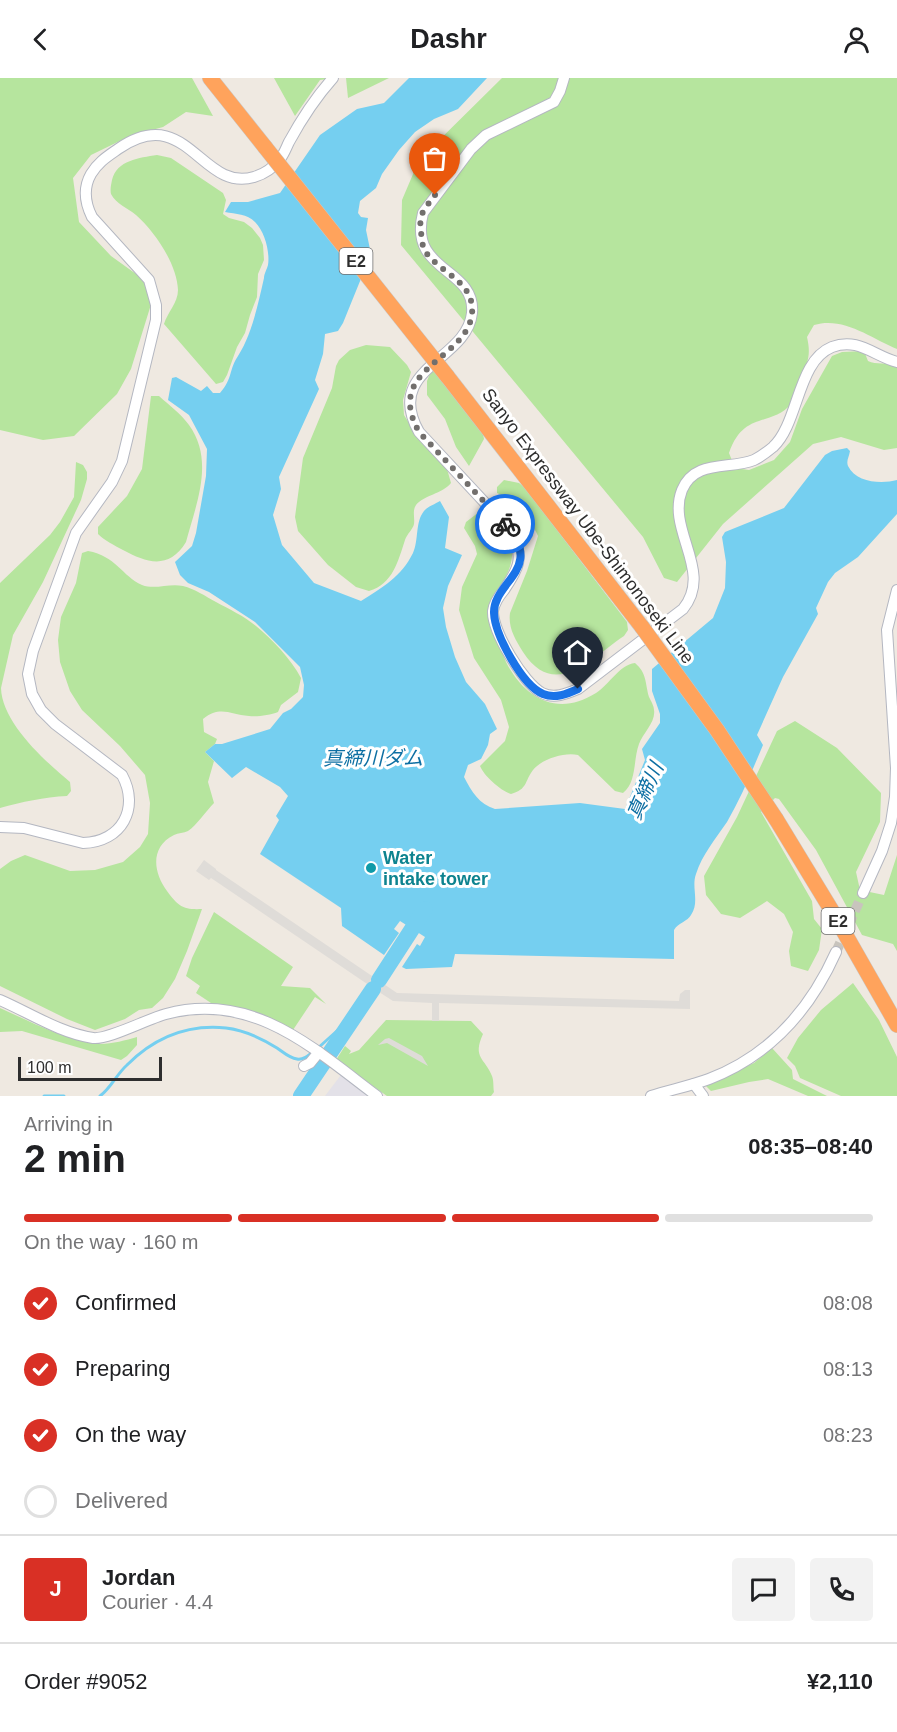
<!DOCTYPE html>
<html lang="en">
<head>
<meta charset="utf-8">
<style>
  :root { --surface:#fff; --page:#f2f2f2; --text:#202124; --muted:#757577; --line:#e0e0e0; --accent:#d93025 }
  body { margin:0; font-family:Helvetica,"Noto Sans JP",sans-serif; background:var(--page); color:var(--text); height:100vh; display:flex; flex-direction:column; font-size:22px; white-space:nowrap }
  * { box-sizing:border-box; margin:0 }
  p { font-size:20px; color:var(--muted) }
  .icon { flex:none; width:33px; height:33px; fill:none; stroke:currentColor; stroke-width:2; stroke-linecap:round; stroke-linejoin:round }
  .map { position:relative; height:1018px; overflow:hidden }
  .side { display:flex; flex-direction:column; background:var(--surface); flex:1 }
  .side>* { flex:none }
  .scale { position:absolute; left:18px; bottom:15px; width:144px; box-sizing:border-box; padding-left:6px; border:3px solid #2e2e2e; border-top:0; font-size:16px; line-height:21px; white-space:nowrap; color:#2e2e2e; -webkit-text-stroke:4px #fff; paint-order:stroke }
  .pin { position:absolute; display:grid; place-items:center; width:51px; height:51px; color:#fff; margin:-62px -26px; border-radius:50% 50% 50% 0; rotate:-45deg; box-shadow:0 0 6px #0007 }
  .pin .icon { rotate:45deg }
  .courier { position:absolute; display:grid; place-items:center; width:60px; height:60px; margin:-30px; border:4px solid #1a73e8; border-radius:50%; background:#fff; color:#222; box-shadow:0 2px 8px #0007 }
  .headline em { font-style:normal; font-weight:600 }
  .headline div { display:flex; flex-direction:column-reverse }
  .headline { display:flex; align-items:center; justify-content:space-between; height:102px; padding:0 24px }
  h1 { font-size:39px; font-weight:600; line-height:45px }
  .bar { display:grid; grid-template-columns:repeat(4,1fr); gap:9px 6px; align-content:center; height:72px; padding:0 24px }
  .bar i { height:8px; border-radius:4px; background:var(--line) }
  .bar .current { background:var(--accent) }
  .bar p { grid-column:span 4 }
  .line { display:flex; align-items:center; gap:15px; padding:0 24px; border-top:2px solid var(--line) }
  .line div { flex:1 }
  .round { display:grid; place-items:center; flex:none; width:63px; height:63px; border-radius:6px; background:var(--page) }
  ol { padding:0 24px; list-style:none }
  li { display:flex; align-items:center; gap:18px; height:66px }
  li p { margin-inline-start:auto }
  li .icon { padding:6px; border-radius:50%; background:var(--accent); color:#fff; stroke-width:4 }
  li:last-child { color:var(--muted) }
  li i { width:33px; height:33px; border:3px solid var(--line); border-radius:50% }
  header { display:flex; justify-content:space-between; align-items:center; height:78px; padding:0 24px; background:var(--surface); font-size:27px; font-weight:600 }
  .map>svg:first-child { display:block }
</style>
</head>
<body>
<header><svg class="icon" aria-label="back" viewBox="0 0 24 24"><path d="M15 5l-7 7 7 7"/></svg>Dashr<svg class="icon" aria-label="person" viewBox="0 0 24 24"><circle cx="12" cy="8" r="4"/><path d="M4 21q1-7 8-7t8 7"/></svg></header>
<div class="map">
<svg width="897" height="1018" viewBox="0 0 897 1018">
  <rect width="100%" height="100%" fill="#efe9e1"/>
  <path fill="#e3e1e8" d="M 344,993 L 377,1018 L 325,1018 Z"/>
  <g fill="#b6e59e">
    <path d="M 0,0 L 192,0 L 213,38 L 186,34 L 163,49 L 130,58 L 91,77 L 73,100 L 79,144 L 111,178 L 150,206 L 153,220 L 131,291 L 117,316 L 74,358 L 43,362 L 0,352 Z"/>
    <path d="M 274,0 L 335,0 L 320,2 L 295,38 Z"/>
    <path d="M 346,0 L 389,0 L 348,20 Z"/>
    <path d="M 502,0 L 897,0 L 897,271 C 871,260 843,238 814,247 L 807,259 C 811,277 808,282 802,299 C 799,307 797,319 792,325 C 771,350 744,332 729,375 L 735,390 L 749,392 L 774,382 L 790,364 L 802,331 L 832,278 L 842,274 L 864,273 L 868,283 C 876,287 887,284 897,287 L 897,370 L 884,372 L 841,359 L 813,366 L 723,446 L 677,504 L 664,500 L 643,459 L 401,167 L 402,122 L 419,82 Z"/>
    <path d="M 157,77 L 171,80 L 223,115 L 226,122 L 223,136 L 229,140 L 244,144 L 252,150 L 260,160 L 263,167 L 264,182 L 258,196 L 257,219 L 250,237 L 245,255 L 237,269 L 227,297 L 223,304 L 216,306 L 164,246 C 167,235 178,225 178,212 C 177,186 155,154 136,137 C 128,130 116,126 111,116 C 110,112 111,107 112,102 C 117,82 139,80 157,77 Z"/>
    <path d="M 366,267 L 390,269 L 407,287 L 411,294 L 403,322 L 404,337 L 420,363 L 447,391 L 451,405 C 442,416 424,417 416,427 C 412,433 415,439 414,446 C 413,451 407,456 405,462 C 398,483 393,506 369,513 L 356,509 L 328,487 L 298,453 L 295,439 L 303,380 L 332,310 L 336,288 L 339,282 L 350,272 Z"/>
    <path d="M 431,293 L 434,293 L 483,356 L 484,361 L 469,388 L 456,369 L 445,341 L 427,317 L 427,303 Z"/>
    <path d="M 151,318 L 159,318 C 169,327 181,336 189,347 C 215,383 196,426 186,464 C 169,492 147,485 123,472 C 114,467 105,463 98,456 L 98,449 L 127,418 L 142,391 Z"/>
    <path d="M 76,384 L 83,387 L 87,394 L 87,401 L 81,422 L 43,504 L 13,557 L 1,610 C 2,645 45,683 70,704 L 71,713 L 67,718 C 44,719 22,724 0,730 L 0,505 L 50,457 L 60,444 L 74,419 Z"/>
    <path d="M 504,402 L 519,405 L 525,410 L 627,544 L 628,552 L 624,558 C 591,580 555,623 523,574 C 515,561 508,550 510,535 L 527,493 L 538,458 C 530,440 515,423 497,415 L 497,409 Z"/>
    <path d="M 483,431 C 490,435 495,441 500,447 C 525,477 506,497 491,526 C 495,545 498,566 506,584 C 525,621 558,639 596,615 C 610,606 619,587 635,585 C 647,595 645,605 649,619 C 651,623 654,628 654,632 C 656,644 643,655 639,666 C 633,682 637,704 623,715 L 615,713 L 578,677 C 564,674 542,681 533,692 C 524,704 528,711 511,716 C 501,713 484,698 480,688 L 505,663 L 509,649 L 501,622 L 474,580 L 459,532 L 462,509 L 477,476 L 475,468 L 464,450 L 466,444 Z"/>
    <path d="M 88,473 C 116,478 122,498 142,507 C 155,512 169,505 183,508 C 195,511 205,518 216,524 C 229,531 244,538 256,548 C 272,561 291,581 301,600 L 298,614 L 281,627 L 278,634 C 270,637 258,639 249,638 C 230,637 221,627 203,641 L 204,654 L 217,661 L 215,666 L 205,674 L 214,683 L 208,704 L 214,725 C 206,733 197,747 188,753 C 184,755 178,755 174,757 C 150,769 153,794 167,813 C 178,828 183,832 202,831 L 187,873 L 175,901 L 163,920 L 152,930 L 139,932 L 125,941 L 95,952 L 67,941 L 0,908 L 0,791 L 11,783 L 25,777 L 70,793 L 95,792 L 123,784 L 140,769 L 148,756 L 150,725 L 145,697 L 120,668 L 82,632 L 70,613 L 60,584 L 58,562 L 61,539 L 76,505 L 82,475 Z"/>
    <path d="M 795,643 L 837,670 L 881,715 L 880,744 L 856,794 L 860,812 L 884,817 L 897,777 L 897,873 L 893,866 L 862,857 L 816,772 L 779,721 L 775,720 L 761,734 L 812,823 L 814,841 L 822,851 L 819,872 L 808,893 L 791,888 L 789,873 L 793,854 L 784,836 L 767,823 L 740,840 L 721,836 L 706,817 L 704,798 L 737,739 L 777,653 Z"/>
    <path d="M 214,834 L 293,889 L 281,908 L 310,910 L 326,926 L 315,919 L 293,952 L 264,938 L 214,927 L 196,915 L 200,908 L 186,898 L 192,880 Z"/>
    <path d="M 853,905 L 879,942 L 897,979 L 897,1018 L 841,1018 L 800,1000 L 795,988 L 787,980 L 798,960 L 821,932 Z"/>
    <path d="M 0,930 C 29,943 59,959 91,965 C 105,968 123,963 137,959 L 137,967 L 127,978 L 121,982 L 22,953 L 0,954 Z"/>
    <path d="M 386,942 L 471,943 L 483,956 C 472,980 485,980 492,998 C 494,1003 493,1009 494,1014 L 491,1018 L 387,1018 L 336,982 L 345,968 L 351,973 L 349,976 L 359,972 Z"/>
    <path d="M 772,970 L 792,992 L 793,1001 L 827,1018 L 808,1018 L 768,1001 L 749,1004 L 711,1013 L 705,1007 L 754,985 Z"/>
  </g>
  <g fill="#dfdcd8">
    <path d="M 204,782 L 216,791 L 216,792 L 397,915 L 679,923 L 680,916 L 685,912 L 690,912 L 690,931 L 439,925 L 439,943 L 432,943 L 432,925 L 393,923 L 379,914 L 211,800 L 209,802 L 196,793 Z"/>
    <path d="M 389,960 L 422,978 L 428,988 L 387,965 L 378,967 L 385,961 Z"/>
  </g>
  <path fill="#75cff0" d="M 409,0 L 487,0 L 458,31 L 434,41 L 415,54 L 399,72 L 382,96 L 376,110 L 360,123 L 358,135 L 361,139 L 368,140 L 366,152 L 371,176 L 343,245 L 338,253 L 325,256 L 323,276 L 315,302 L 319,311 L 279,399 L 281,411 L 273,437 L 282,467 L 314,505 L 361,523 C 383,509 401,499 413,475 C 419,462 415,444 424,433 C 427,429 435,426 440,423 L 449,439 L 445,470 L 462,477 L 448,508 L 443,530 L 446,549 L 455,579 L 466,604 L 485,626 L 497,651 L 490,656 L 488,667 L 481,681 L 468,687 L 464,699 C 472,714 479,726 495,731 L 580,725 L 625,731 L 645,682 L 642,671 L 660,645 L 660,636 L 652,613 L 652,591 L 713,540 L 725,510 L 726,484 L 722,459 L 725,454 L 784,430 L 825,377 L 832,373 L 847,370 L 850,373 C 849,379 846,383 848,388 C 856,405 882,406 897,402 L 897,436 L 858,479 L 835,495 L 828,504 L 816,530 L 818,536 L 783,599 L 757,657 L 763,667 C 752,693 741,720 727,744 C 716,760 702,777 696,796 C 691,809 700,824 691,837 C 688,843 678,845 674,852 L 674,881 L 455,876 L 452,889 L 406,891 L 402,889 L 417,866 L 420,868 L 425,859 L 400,843 L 394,851 L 399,855 L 384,877 L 342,848 L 341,830 L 260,776 L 279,742 L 276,738 L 288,718 L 280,709 L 246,689 L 232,700 L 205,674 L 215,666 L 222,666 L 270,651 L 283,635 L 291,631 L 303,619 L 304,607 L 300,589 L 255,544 L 209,514 L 188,505 L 180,497 L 175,484 L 192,468 L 196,455 L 206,398 L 207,371 L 189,337 L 168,322 L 172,300 L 176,299 L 201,313 L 207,308 L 213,315 L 220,315 C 233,300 229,291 238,278 C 252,256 258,226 264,200 C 264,196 267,191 268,187 C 270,174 265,154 255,144 C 247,136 236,136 225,134 L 231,124 L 248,124 L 280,115 L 320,57 L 357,31 L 384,25 Z"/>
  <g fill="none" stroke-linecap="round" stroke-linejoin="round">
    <g stroke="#75cff0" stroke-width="3">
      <path d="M 318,970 L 338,952 L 344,955"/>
      <path d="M 44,1018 L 64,1018"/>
      <path d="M 100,1018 C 111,1010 116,997 127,987 C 154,960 187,946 226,950 C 244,952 261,960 277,970 C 283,974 289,980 297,981 C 303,982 308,978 313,974"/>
    </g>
    <g stroke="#75cff0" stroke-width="16">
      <path d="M 379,902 L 425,831"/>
      <path d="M 301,1018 L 373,911"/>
    </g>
    <path stroke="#c8c4bd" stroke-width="10" stroke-dasharray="10 5" stroke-linecap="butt" d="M 836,874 L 863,815"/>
    <defs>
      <g id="minor">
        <path d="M 564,0 L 560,13 L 554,24 L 486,57 L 471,71 L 423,135 C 408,195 476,189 472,235 C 467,283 383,290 419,354 L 514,456 C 523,482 519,490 504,512 C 499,518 494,525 493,533 C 492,553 524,606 542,615 C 554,621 566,616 578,611 L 683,531 C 714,493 666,452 682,412 C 695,381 729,392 754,382 C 760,379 767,374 773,369 C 799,345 797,283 832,269 C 858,259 874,278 897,284"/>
        <path d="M 0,749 L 24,750 L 83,765 C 122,764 140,730 122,697 L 55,646 L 41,632 L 32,616 L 28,596 L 33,573 L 76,455 L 112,404 L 122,383 L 156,242 L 156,227 L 149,202 L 92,139 C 85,125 83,110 91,96 C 98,84 108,78 118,71 C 187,23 201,115 254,99 C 264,96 274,89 280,81 C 284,76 286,70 289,64 C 301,42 316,19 333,0"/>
        <path d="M 863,815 L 882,773 L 891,745 L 895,719 L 896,690 L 887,552 L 897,512"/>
        <path d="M 0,922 C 30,935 60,955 93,960 C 108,962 147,941 166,936 C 253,913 313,970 377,1018"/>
        <path d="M 304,988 L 310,985 L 319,974"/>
        <path d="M 694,1006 L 703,1018"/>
        <path d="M 651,1018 C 670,1012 690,1008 709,1001 C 769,978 810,932 836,874"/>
      </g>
      <g id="highway">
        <path d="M 210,0 L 265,69"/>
        <path d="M 447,298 L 642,549"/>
        <path d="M 776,741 L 832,833 L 897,947"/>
      </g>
    </defs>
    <use href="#minor" stroke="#b4b7c1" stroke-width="12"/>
    <use href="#highway" stroke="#c9c9c9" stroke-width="16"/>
    <use href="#minor" stroke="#fff" stroke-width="10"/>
    <use href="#highway" stroke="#ffa35c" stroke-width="15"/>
    <defs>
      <g id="highway-bridge">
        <path d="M 265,69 L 447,298"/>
        <path d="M 642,549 L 717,652 L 776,741"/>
      </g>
    </defs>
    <use href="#highway-bridge" stroke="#c9c9c9" stroke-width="16" stroke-linecap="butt"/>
    <use href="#highway-bridge" stroke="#ffa35c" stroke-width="15"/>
  </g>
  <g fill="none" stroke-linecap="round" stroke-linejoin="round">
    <path stroke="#726f6d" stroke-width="6" stroke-dasharray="0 10.8" d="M 435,117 C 431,123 425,129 422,136 C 420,142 420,148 421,154 C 422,162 422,170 427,176 C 443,196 475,205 472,236 C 466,283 383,290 419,354 L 505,446"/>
    <path stroke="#1a73e8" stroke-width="8" d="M 505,446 C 546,491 493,503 494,535 C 495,557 522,607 543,616 C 555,621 567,616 578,611"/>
  </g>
  <circle fill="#0f9aa8" stroke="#fff" stroke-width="2" cx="371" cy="790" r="6"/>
  <g text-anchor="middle" stroke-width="6" stroke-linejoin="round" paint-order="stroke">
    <g fill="#fff" stroke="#6d6d6d" stroke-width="1.5">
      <rect x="339.5" y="170" width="33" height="26" rx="4.5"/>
      <rect x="821.5" y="830" width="33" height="26" rx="4.5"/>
    </g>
    <g font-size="16" font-weight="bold" fill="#2e2e2e">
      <text x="356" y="189">E2</text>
      <text x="838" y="849">E2</text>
    </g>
    <g font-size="18" fill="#2e2e2e" stroke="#fff">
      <text transform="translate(588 448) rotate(53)" y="6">Sanyo Expressway Ube-Shimonoseki Line</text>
    </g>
    <g font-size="18" font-weight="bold" fill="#0d838f" stroke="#fff" text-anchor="start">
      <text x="383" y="786">Water<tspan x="383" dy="21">intake tower</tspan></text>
    </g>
    <g font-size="20" font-style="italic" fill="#0d6fa3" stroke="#fff">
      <text x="373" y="687">真締川ダム</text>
      <text transform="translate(645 713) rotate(-66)" y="7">真締川</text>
    </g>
  </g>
</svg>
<div class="scale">100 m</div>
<div class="pin" style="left:435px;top:117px;background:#ea580c"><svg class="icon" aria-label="bag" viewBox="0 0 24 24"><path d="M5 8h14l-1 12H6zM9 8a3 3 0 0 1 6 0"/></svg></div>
<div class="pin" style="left:578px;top:611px;background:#1f2937"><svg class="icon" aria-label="home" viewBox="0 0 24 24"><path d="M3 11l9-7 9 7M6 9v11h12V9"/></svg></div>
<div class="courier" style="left:505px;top:446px"><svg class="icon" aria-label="bike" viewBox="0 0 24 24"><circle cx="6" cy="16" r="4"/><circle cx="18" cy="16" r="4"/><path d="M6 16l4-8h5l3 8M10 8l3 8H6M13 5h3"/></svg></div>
</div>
<section class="side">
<div class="headline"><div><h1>2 min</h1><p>Arriving in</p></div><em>08:35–08:40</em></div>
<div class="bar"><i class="current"></i><i class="current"></i><i class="current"></i><i></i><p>On the way · 160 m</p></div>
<ol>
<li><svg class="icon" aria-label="check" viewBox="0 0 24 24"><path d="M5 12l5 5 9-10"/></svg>Confirmed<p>08:08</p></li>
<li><svg class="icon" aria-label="check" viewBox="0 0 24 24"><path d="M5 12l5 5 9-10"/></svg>Preparing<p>08:13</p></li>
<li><svg class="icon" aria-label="check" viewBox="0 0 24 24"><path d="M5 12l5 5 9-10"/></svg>On the way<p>08:23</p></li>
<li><i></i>Delivered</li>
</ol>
<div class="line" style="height:108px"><b class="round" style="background:var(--accent);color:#fff">J</b><div><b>Jordan</b><p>Courier · 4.4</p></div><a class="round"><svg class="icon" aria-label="chat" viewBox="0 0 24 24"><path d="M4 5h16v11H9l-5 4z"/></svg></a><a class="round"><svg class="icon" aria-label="phone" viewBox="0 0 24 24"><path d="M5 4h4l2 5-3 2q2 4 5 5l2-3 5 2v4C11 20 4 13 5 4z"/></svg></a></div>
<div class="line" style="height:78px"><div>Order #9052</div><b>¥2,110</b></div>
</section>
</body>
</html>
